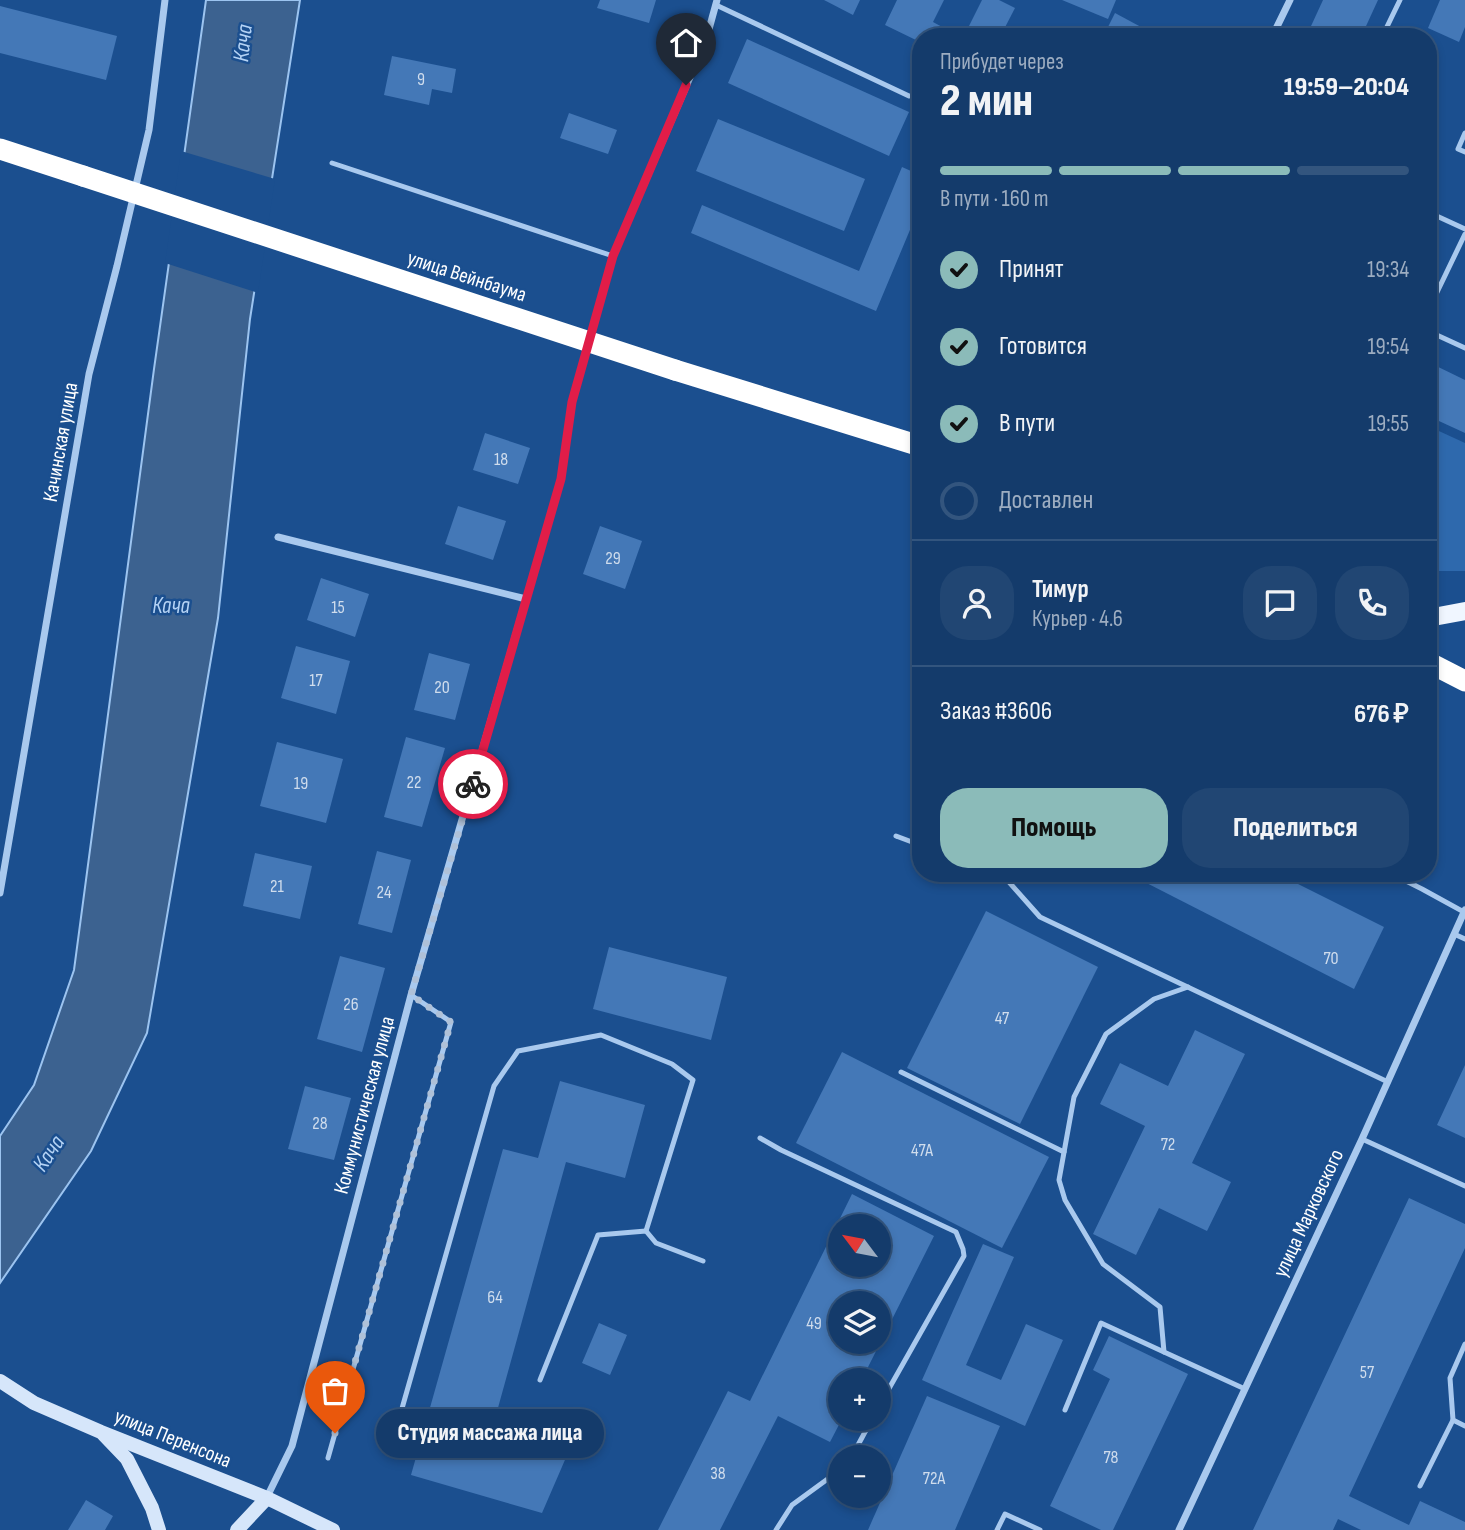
<!DOCTYPE html>
<html lang="ru">
<head>
<meta charset="utf-8">
<style>
  :root { --surface:#143b6b; --page:#214673; --text:#f1f3f6; --muted:#9dadc1; --line:#33557e; --accent:#8bbbb9 }
  body { margin:0; font-family:"Sofia Sans Condensed",sans-serif; background:var(--page); color:var(--text); height:100vh; display:flex; flex-direction:column; font-size:26px; white-space:nowrap }
  * { box-sizing:border-box; margin:0 }
  p { font-size:23px; color:var(--muted) }
  .icon { flex:none; width:38px; height:38px; fill:none; stroke:currentColor; stroke-width:2; stroke-linecap:round; stroke-linejoin:round }
  .map { position:relative; flex:1; overflow:hidden }
  .details { position:absolute; left:912px; top:28px; width:525px; height:854px; display:flex; flex-direction:column; background:var(--surface); border-radius:28px; box-shadow:0 4px 10px #0003,0 0 0 2px var(--line) }
  .details>* { flex:none }
  .needle { width:46px; rotate:302deg }
  .buttons { position:absolute; left:828px; top:1214px; display:grid; gap:14px }
  .buttons a { display:grid; place-items:center; width:63px; height:63px; border-radius:50%; background:var(--surface); box-shadow:0 4px 10px #0003,0 0 0 2px var(--line); font-size:35px }
  .pin { position:absolute; display:grid; place-items:center; width:60px; height:60px; color:#fff; margin:-72px -30px; border-radius:50% 50% 50% 0; rotate:-45deg; box-shadow:0 0 7px #0007 }
  .pin .icon { rotate:45deg }
  .courier { position:absolute; display:grid; place-items:center; width:70px; height:70px; margin:-35px; border:5px solid #e11d48; border-radius:50%; background:#fff; color:#222; box-shadow:0 2px 9px #0007 }
  .bubble { position:absolute; height:49px; border-radius:24px; background:var(--surface); box-shadow:0 4px 10px #0003,0 0 0 2px var(--line); font-size:23px; font-weight:800; line-height:49px; text-align:center }
  .head em { font-style:normal; font-weight:800 }
  .head div { display:flex; flex-direction:column-reverse }
  .head { display:flex; align-items:center; justify-content:space-between; height:119px; padding:0 28px }
  h1 { font-size:46px; font-weight:800; line-height:52px }
  .bar { display:grid; grid-template-columns:repeat(4,1fr); gap:10px 7px; align-content:center; height:84px; padding:0 28px }
  .bar i { height:9px; border-radius:5px; background:var(--line) }
  .bar .active { background:var(--accent) }
  .bar p { grid-column:span 4 }
  .line { display:flex; align-items:center; gap:18px; padding:0 28px; border-top:2px solid var(--line) }
  .line div { flex:1 }
  .round { display:grid; place-items:center; flex:none; width:74px; height:74px; border-radius:28px; background:var(--page) }
  ol { padding:0 28px; list-style:none }
  li { display:flex; align-items:center; gap:21px; height:77px }
  li p { margin-inline-start:auto }
  li .icon { padding:7px; border-radius:50%; background:var(--accent); color:#111; stroke-width:4 }
  li:last-child { color:var(--muted) }
  li i { width:38px; height:38px; border:4px solid var(--line); border-radius:50% }
  .button { display:flex; gap:14px; margin-top:auto; padding:14px 28px }
  .button a { flex:1; height:80px; border-radius:28px; background:var(--accent); color:#111; font-size:28px; font-weight:800; line-height:80px; text-align:center }
  .button a+a { background:var(--page); color:var(--text) }
  .map>svg:first-child { display:block }
</style>
</head>
<body>
<div class="map">
<svg width="1465" height="1530" viewBox="0 0 1465 1530">
  <rect width="100%" height="100%" fill="#1b4f8f"/>
  <path fill="#2e69ad" d="M 1428,426 L 1465,443 L 1465,571 L 1428,571 Z"/>
  <path fill="#3c6290" stroke="#9cc4f0" stroke-width="2" d="M 206,0 L 300,0 L 250,319 L 218,618 L 147,1033 L 91,1151 L 0,1283 L 0,1136 L 34,1085 L 74,970 L 154,369 Z"/>
  <path fill="#1b4f8f" d="M 181,151 L 275,179 L 258,293 L 165,263 Z"/>
  <g fill="#4478b7" fill-rule="evenodd">
    <path d="M 600,0 L 656,0 L 649,23 L 597,8 Z"/>
    <path d="M 824,0 L 860,0 L 853,15 Z"/>
    <path d="M 897,0 L 944,0 L 933,22 L 944,28 L 940,37 L 920,37 L 920,42 L 885,25 Z"/>
    <path d="M 982,0 L 999,0 L 1015,8 L 1000,37 L 974,37 L 966,32 Z"/>
    <path d="M 1062,0 L 1116,0 L 1108,19 Z"/>
    <path d="M 1323,0 L 1378,0 L 1361,37 L 1306,37 Z"/>
    <path d="M 1440,0 L 1465,0 L 1465,27 L 1459,42 L 1428,28 Z"/>
    <path d="M 0,6 L 117,36 L 106,80 L 0,53 Z"/>
    <path d="M 1115,13 L 1154,34 L 1153,37 L 1103,37 Z"/>
    <path d="M 747,39 L 909,112 L 889,156 L 728,83 Z"/>
    <path d="M 392,56 L 456,69 L 452,93 L 432,89 L 429,105 L 384,95 Z"/>
    <path d="M 569,113 L 617,130 L 608,154 L 560,138 Z"/>
    <path d="M 718,119 L 865,179 L 844,231 L 696,171 Z"/>
    <path d="M 902,167 L 920,175 L 920,206 L 876,311 L 691,233 L 702,205 L 859,271 Z"/>
    <path d="M 1428,362 L 1465,380 L 1465,433 L 1428,416 Z"/>
    <path d="M 485,433 L 530,448 L 518,484 L 473,470 Z"/>
    <path d="M 458,506 L 506,521 L 493,560 L 445,544 Z"/>
    <path d="M 600,526 L 642,541 L 625,589 L 583,574 Z"/>
    <path d="M 321,578 L 369,594 L 355,637 L 307,620 Z"/>
    <path d="M 296,646 L 350,661 L 336,714 L 281,698 Z"/>
    <path d="M 429,653 L 470,664 L 455,720 L 414,710 Z"/>
    <path d="M 406,737 L 445,748 L 422,827 L 384,817 Z"/>
    <path d="M 277,742 L 343,759 L 326,823 L 260,806 Z"/>
    <path d="M 377,851 L 411,860 L 392,933 L 358,924 Z"/>
    <path d="M 255,853 L 312,866 L 300,919 L 243,906 Z"/>
    <path d="M 1127,873 L 1276,873 L 1384,927 L 1354,989 Z"/>
    <path d="M 986,911 L 1098,967 L 1020,1124 L 907,1068 Z"/>
    <path d="M 609,947 L 727,977 L 711,1040 L 593,1009 Z"/>
    <path d="M 340,956 L 385,968 L 362,1052 L 317,1039 Z"/>
    <path d="M 1195,1030 L 1245,1054 L 1192,1163 L 1231,1182 L 1207,1231 L 1159,1208 L 1136,1255 L 1093,1234 L 1145,1126 L 1100,1104 L 1120,1063 L 1168,1086 Z"/>
    <path d="M 842,1052 L 1049,1157 L 1002,1248 L 796,1143 Z"/>
    <path d="M 1465,1065 L 1465,1138 L 1437,1125 Z"/>
    <path d="M 560,1081 L 645,1105 L 625,1178 L 566,1162 L 496,1415 L 571,1446 L 542,1513 L 411,1475 L 503,1149 L 538,1158 Z"/>
    <path d="M 305,1086 L 351,1098 L 334,1160 L 288,1149 Z"/>
    <path d="M 852,1194 L 934,1236 L 861,1381 L 840,1381 L 840,1419 L 842,1419 L 830,1442 L 778,1416 L 720,1530 L 658,1530 L 728,1391 L 750,1401 ZM 840,1227 L 878,1227 L 878,1265 L 840,1265 ZM 840,1304 L 878,1304 L 878,1342 L 840,1342 Z"/>
    <path d="M 1409,1198 L 1465,1224 L 1465,1248 L 1349,1496 L 1409,1525 L 1420,1501 L 1465,1522 L 1465,1530 L 1361,1530 L 1338,1519 L 1333,1530 L 1253,1530 Z"/>
    <path d="M 983,1244 L 1014,1257 L 966,1365 L 1001,1380 L 1026,1324 L 1063,1340 L 1025,1426 L 922,1380 Z"/>
    <path d="M 599,1323 L 627,1335 L 610,1375 L 582,1363 Z"/>
    <path d="M 1109,1336 L 1188,1374 L 1113,1530 L 1101,1530 L 1050,1506 L 1110,1379 L 1093,1370 Z"/>
    <path d="M 927,1396 L 1000,1426 L 955,1530 L 868,1530 Z"/>
    <path d="M 86,1500 L 113,1516 L 105,1530 L 68,1530 Z"/>
  </g>
  <g fill="none" stroke-linecap="round" stroke-linejoin="round">
    <g stroke="#a9c9ee" stroke-width="5">
      <path d="M 716,5 L 909,96"/>
      <path d="M 1382,37 L 1400,0"/>
      <path d="M 1465,133 L 1458,149 L 1465,152"/>
      <path d="M 332,163 L 613,256"/>
      <path d="M 1428,212 L 1465,229"/>
      <path d="M 1428,311 L 1465,234"/>
      <path d="M 1428,331 L 1465,348"/>
      <path d="M 896,836 L 920,845"/>
      <path d="M 1001,873 L 1040,917 L 1388,1082"/>
      <path d="M 1390,873 L 1422,889 L 1464,912"/>
      <path d="M 1454,934 L 1465,939"/>
      <path d="M 1188,987 L 1154,999 L 1106,1034 L 1074,1097 L 1059,1180 L 1065,1200 L 1103,1264 L 1160,1307 L 1164,1352 L 1245,1389"/>
      <path d="M 901,1072 L 1064,1152"/>
      <path d="M 760,1138 L 781,1150 L 956,1232 L 963,1249 L 964,1256 L 878,1408"/>
      <path d="M 1362,1139 L 1465,1186"/>
      <path d="M 1465,1344 L 1450,1378 L 1453,1420 L 1465,1426"/>
      <path d="M 540,1380 L 598,1235 L 646,1231 L 656,1243 L 703,1261"/>
      <path d="M 1065,1410 L 1101,1323 L 1164,1352"/>
      <path d="M 389,1454 L 494,1086 L 518,1051 L 601,1035 L 672,1064 L 693,1080 L 646,1231"/>
      <path d="M 328,1458 L 451,1022 L 411,995"/>
      <path d="M 851,1458 L 872,1419"/>
      <path d="M 1420,1486 L 1453,1420"/>
      <path d="M 776,1530 L 792,1505 L 840,1470"/>
      <path d="M 997,1530 L 1005,1514 L 1040,1530"/>
    </g>
    <g stroke="#a9c9ee" stroke-width="7">
      <path d="M 1272,37 L 1290,0"/>
      <path d="M 278,537 L 526,599"/>
      <path d="M 0,893 L 89,374 L 117,266 L 149,130 L 165,0"/>
      <path d="M 267,1497 L 292,1446 L 411,995 L 561,479 L 572,402 L 613,256 L 706,40 L 717,0"/>
      <path d="M 1179,1530 L 1362,1139 L 1465,910"/>
    </g>
    <g stroke="#d6e6fa" stroke-width="14">
      <path d="M 0,1381 L 34,1403 L 101,1432 L 267,1498 L 333,1530"/>
      <path d="M 104,1435 L 127,1459 L 152,1508 L 159,1530"/>
      <path d="M 237,1530 L 267,1498"/>
    </g>
    <path stroke="#f0f6ff" stroke-width="18" d="M 1428,618 L 1465,611"/>
    <g stroke="#fff" stroke-width="21">
      <path d="M 0,149 L 83,176"/>
      <path d="M 675,370 L 920,446"/>
      <path d="M 1428,662 L 1465,681"/>
    </g>
    <path stroke="#fff" stroke-width="21" d="M 83,176 L 675,370"/>
  </g>
  <g fill="none" stroke-linecap="round" stroke-linejoin="round">
    <path stroke="#afc1d8" stroke-width="7" stroke-dasharray="0 12.6" d="M 335,1433 L 451,1022 L 411,995 L 473,784"/>
    <path stroke="#e11d48" stroke-width="9" d="M 473,784 L 561,479 L 572,402 L 613,256 L 686,85"/>
  </g>
  <g text-anchor="middle" stroke-width="5" stroke-linejoin="round" paint-order="stroke">
    <g font-size="18" fill="#d0dded">
      <text x="421" y="85">9</text>
      <text x="501" y="465">18</text>
      <text x="613" y="564">29</text>
      <text x="338" y="613">15</text>
      <text x="316" y="686">17</text>
      <text x="442" y="693">20</text>
      <text x="414" y="788">22</text>
      <text x="301" y="789">19</text>
      <text x="277" y="892">21</text>
      <text x="384" y="898">24</text>
      <text x="1331" y="964">70</text>
      <text x="351" y="1010">26</text>
      <text x="1002" y="1024">47</text>
      <text x="320" y="1129">28</text>
      <text x="1168" y="1150">72</text>
      <text x="922" y="1156">47А</text>
      <text x="495" y="1303">64</text>
      <text x="814" y="1329">49</text>
      <text x="1367" y="1378">57</text>
      <text x="1111" y="1463">78</text>
      <text x="718" y="1479">38</text>
      <text x="934" y="1484">72А</text>
    </g>
    <g font-size="21" fill="#fff" stroke="#1b4f8f">
      <text transform="translate(467 276) rotate(18)" y="7">улица Вейнбаума</text>
      <text transform="translate(60 442) rotate(-80)" y="7">Качинская улица</text>
      <text transform="translate(364 1105) rotate(-75)" y="7">Коммунистическая улица</text>
      <text transform="translate(1308 1213) rotate(-65)" y="7">улица Марковского</text>
      <text transform="translate(173 1438) rotate(22)" y="7">улица Перенсона</text>
    </g>
    <g font-size="23" font-style="italic" fill="#b5d3f5" stroke="#1b4f8f">
      <text transform="translate(242 43) rotate(-84)" y="8">Кача</text>
      <text x="171" y="613">Кача</text>
      <text transform="translate(48 1153) rotate(-56)" y="8">Кача</text>
    </g>
  </g>
</svg>
<div class="buttons">
<a><svg class="needle" viewBox="-14 -14 28 28"><path d="M0-13l5 13h-10z" fill="#e53935"/><path d="M0 13l5-13h-10z" fill="#9dadc1"/></svg></a>
<a><svg class="icon" aria-label="layers" viewBox="0 0 24 24"><path d="M12 4l9 5-9 5-9-5zM3 14l9 5 9-5"/></svg></a>
<a>+</a>
<a>−</a>
</div>
<div class="pin" style="left:335px;top:1433px;background:#ea580c"><svg class="icon" aria-label="bag" viewBox="0 0 24 24"><path d="M5 8h14l-1 12H6zM9 8a3 3 0 0 1 6 0"/></svg></div>
<div class="pin" style="left:686px;top:85px;background:#1f2937"><svg class="icon" aria-label="home" viewBox="0 0 24 24"><path d="M3 11l9-7 9 7M6 9v11h12V9"/></svg></div>
<div class="courier" style="left:473px;top:784px"><svg class="icon" aria-label="bike" viewBox="0 0 24 24"><circle cx="6" cy="16" r="4"/><circle cx="18" cy="16" r="4"/><path d="M6 16l4-8h5l3 8M10 8l3 8H6M13 5h3"/></svg></div>
<div class="bubble" style="left:376px;top:1409px;width:228px">Студия массажа лица</div>
<section class="details">
<div class="head"><div><h1>2 мин</h1><p>Прибудет через</p></div><em>19:59–20:04</em></div>
<div class="bar"><i class="active"></i><i class="active"></i><i class="active"></i><i></i><p>В пути · 160 m</p></div>
<ol>
<li><svg class="icon" aria-label="check" viewBox="0 0 24 24"><path d="M5 12l5 5 9-10"/></svg>Принят<p>19:34</p></li>
<li><svg class="icon" aria-label="check" viewBox="0 0 24 24"><path d="M5 12l5 5 9-10"/></svg>Готовится<p>19:54</p></li>
<li><svg class="icon" aria-label="check" viewBox="0 0 24 24"><path d="M5 12l5 5 9-10"/></svg>В пути<p>19:55</p></li>
<li><i></i>Доставлен</li>
</ol>
<div class="line" style="height:126px"><a class="round"><svg class="icon" aria-label="person" viewBox="0 0 24 24"><circle cx="12" cy="8" r="4"/><path d="M4 21q1-7 8-7t8 7"/></svg></a><div><b>Тимур</b><p>Курьер · 4.6</p></div><a class="round"><svg class="icon" aria-label="chat" viewBox="0 0 24 24"><path d="M4 5h16v11H9l-5 4z"/></svg></a><a class="round"><svg class="icon" aria-label="phone" viewBox="0 0 24 24"><path d="M5 4h4l2 5-3 2q2 4 5 5l2-3 5 2v4C11 20 4 13 5 4z"/></svg></a></div>
<div class="line" style="height:91px"><div>Заказ #3606</div><b>676 ₽</b></div>
<div class="button"><a>Помощь</a><a>Поделиться</a></div>
</section>
</div>
</body>
</html>
